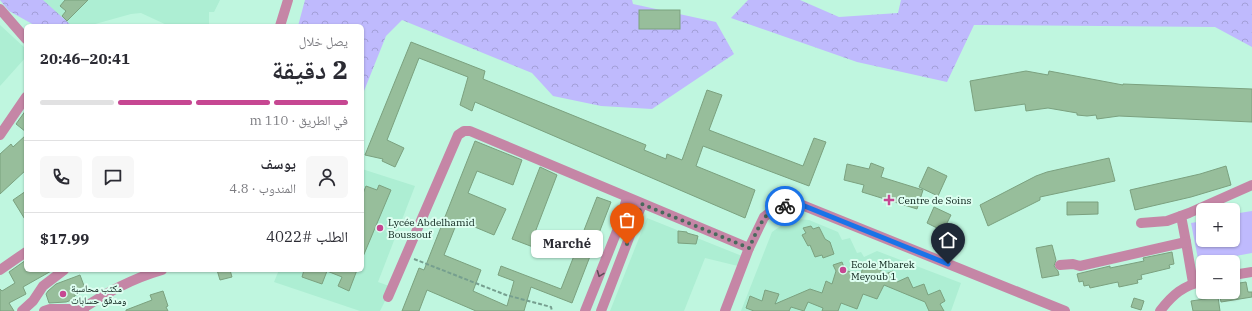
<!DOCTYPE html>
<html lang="ar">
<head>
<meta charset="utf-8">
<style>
  :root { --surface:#fff; --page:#f7f7f7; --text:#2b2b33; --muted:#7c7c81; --line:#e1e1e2; --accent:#c64792 }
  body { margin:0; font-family:"IBM Plex Serif","Noto Naskh Arabic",serif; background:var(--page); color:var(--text); direction:rtl; height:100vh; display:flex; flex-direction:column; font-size:15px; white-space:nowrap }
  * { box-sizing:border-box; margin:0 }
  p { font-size:13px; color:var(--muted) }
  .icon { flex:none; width:22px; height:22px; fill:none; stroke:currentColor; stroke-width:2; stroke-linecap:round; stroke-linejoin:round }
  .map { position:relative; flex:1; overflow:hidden; direction:ltr }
  .details { position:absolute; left:24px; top:24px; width:340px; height:248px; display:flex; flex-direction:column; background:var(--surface); border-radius:6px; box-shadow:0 1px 3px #0004; direction:rtl }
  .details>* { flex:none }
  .fabs { position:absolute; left:1196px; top:203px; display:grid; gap:8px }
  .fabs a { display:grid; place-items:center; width:44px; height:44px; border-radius:6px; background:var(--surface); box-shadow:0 1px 3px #0004; font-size:20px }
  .pin { position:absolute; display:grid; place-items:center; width:34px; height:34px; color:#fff; margin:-41px -17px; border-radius:50% 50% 50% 0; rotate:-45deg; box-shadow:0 0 4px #0007 }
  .pin .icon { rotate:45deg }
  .courier { position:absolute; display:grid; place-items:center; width:40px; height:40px; margin:-20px; border:3px solid #1a73e8; border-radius:50%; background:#fff; color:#222; box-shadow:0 1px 5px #0007 }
  .bubble { position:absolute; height:28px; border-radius:6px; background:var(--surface); box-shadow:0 1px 3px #0004; font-size:13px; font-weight:800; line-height:28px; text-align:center; direction:rtl }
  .head em { font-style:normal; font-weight:800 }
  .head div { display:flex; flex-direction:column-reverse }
  .head { display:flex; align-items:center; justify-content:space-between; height:68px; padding:0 16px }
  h1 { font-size:26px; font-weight:800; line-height:30px }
  .bar { display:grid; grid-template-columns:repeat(4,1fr); gap:6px 4px; align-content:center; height:48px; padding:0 16px }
  .bar i { height:5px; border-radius:3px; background:var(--line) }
  .bar .on { background:var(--accent) }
  .bar p { grid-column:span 4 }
  .line { display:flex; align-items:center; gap:10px; padding:0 16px; border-top:1px solid var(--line) }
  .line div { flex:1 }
  .round { display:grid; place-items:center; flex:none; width:42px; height:42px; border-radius:6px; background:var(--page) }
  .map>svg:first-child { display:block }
</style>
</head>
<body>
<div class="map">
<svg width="1252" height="311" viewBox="0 0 1252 311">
  <defs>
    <pattern id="forest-crowns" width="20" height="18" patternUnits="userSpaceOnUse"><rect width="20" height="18" fill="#bfbafd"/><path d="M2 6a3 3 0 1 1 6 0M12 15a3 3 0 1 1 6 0" fill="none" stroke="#a39fd8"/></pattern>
  </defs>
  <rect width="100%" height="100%" fill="#bff6df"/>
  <g fill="#adeed3">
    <path d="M 36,0 L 220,0 L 214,12 L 209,12 L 209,26 L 169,26 L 141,13 L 131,14 L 88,26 L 70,26 Z"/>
    <path d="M 0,25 L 26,49 L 26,57 L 0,86 Z"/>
    <path d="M 362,169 L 415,186 L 378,282 L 392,287 L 380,311 L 360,311 L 274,282 L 279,270 L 362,270 Z"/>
    <path d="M 647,218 L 742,256 L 738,266 L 705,258 L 684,311 L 610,311 Z"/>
    <path d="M 796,219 L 809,220 L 838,232 L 842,240 L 850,238 L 857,253 L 861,252 L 864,257 L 877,251 L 961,283 L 951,311 L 741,311 L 772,232 L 785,223 Z"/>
  </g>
  <path fill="#bfbafd" d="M 1252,211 L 1252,253 L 1203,262 L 1199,264 L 1191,223 L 1203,221 L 1203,240 L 1233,240 L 1233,214 Z"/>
  <g fill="url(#forest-crowns)">
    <path d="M 0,0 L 43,0 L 72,26 L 36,26 L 9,11 Z"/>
    <path d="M 305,0 L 632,0 L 633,4 L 716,22 L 734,54 L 652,109 L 601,106 L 553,96 L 532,73 L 402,20 L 386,36 L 362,96 L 362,26 L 298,26 Z"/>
    <path d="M 748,0 L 800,0 L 839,17 L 898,13 L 901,0 L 1252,0 L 1252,47 L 1215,27 L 974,25 L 947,82 L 857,62 L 731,18 Z"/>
  </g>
  <g fill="#97be9b" stroke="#7ba17f">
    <path d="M 65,0 L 88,0 L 67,21 L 62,16 L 66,11 L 60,6 Z"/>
    <rect x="639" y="10" width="41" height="19"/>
    <path d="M 411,42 L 485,71 L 483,79 L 646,145 L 644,150 L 666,159 L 667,154 L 682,160 L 707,90 L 722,95 L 709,130 L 803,166 L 814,138 L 826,142 L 809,186 L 703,146 L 696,166 L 755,190 L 745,218 L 475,102 L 472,111 L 460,105 L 468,77 L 419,58 L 387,140 L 404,148 L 395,167 L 382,161 L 383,159 L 365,155 Z"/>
    <path d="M 1026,71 L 1048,75 L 1049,71 L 1123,85 L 1123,84 L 1252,89 L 1252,122 L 1119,116 L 1097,119 L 1096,115 L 1087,116 L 1077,115 L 1077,113 L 1048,108 L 1026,111 L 1025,104 L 975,111 L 970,81 Z"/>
    <path d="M 26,110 L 26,132 L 16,124 Z"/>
    <path d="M 26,135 L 26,170 L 0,194 L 0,154 L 11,144 L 13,147 Z"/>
    <path d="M 475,141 L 522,160 L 513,185 L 477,171 L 468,193 L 506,209 L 494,235 L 458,220 L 444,255 L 481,270 L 473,291 L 507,306 L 514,281 L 498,275 L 501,266 L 561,289 L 597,197 L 611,202 L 572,303 L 531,287 L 524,311 L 476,311 L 427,290 L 419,311 L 402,311 L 419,268 L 424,270 Z"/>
    <path d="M 1109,158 L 1115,181 L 1040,197 L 1040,200 L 988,226 L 980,205 L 1036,176 L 1047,172 Z"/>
    <path d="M 871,163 L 884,168 L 881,177 L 923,190 L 917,209 L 862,192 L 864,185 L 844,180 L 847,164 L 869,169 Z"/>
    <path d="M 1226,166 L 1231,185 L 1191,197 L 1135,210 L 1130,190 L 1200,174 Z"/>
    <path d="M 540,167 L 557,175 L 534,235 L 559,244 L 554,255 L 512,239 Z"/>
    <path d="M 928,167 L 947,176 L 938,196 L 919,187 Z"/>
    <path d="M 379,185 L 391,190 L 362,259 L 362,196 L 366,186 L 377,190 Z"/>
    <path d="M 26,191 L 26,221 L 13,200 Z"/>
    <path d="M 1067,202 L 1098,202 L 1098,214 L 1067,215 Z"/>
    <path d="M 934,207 L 951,215 L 943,231 L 927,223 Z"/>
    <path d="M 811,226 L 813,229 L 819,227 L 825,239 L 830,242 L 834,254 L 823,258 L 822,255 L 815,257 L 810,245 L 808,246 L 802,235 L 806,233 L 803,228 Z"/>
    <path d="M 678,231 L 687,232 L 687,233 L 698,236 L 696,244 L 678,243 Z"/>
    <path d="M 1052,245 L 1056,260 L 1054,266 L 1058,271 L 1059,275 L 1042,278 L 1036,248 Z"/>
    <path d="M 1172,252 L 1174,264 L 1169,265 L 1170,268 L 1141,275 L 1142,279 L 1137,280 L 1138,283 L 1119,287 L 1118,282 L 1113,283 L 1090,288 L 1089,285 L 1084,286 L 1083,281 L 1079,282 L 1077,274 L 1110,266 L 1110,268 L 1144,261 L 1143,258 Z"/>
    <path d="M 26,260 L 26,270 L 53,270 L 23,287 L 26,294 L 9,303 L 14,311 L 0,311 L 0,289 L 2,291 L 15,283 L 9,272 Z"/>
    <path d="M 842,262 L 845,270 L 861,276 L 862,270 L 878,264 L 883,275 L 893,271 L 897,282 L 908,277 L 913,288 L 924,284 L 928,295 L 940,290 L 945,301 L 940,304 L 944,311 L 929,311 L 925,302 L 884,285 L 877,299 L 863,294 L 857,309 L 841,303 L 838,311 L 822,311 L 823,308 L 808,302 L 804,311 L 791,307 L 789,311 L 754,311 L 746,308 L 750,296 L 762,301 L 765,290 L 779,294 L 775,304 L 810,289 L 822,293 L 826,281 L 832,284 L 836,271 L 833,265 Z"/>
    <path d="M 217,270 L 230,270 L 232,277 L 220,280 Z"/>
    <path d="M 304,270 L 357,270 L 349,291 L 338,286 L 342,277 L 327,271 L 322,284 L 302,277 Z"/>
    <path d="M 80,275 L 86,291 L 74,296 L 75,299 L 66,302 L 49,303 L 46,294 L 48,291 L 56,284 Z"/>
    <path d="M 1246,282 L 1248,292 L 1252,292 L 1252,297 L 1221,302 L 1219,292 L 1233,292 L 1233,284 Z"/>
    <path d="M 163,291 L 168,306 L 166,307 L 168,311 L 126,311 L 126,310 L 152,300 L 150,295 Z"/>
    <path d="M 1218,297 L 1220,311 L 1193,311 L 1191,301 Z"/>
    <path d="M 1134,298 L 1144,301 L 1141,310 L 1131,307 Z"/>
  </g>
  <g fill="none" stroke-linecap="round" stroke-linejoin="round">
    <path stroke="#769f8f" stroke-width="2" stroke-dasharray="4 2" stroke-linecap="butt" d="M 414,259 L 506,295 L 551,307 L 552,311"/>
    <g stroke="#c586a6" stroke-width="10">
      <path d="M 0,9 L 26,39"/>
      <path d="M 280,26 L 288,0"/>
      <path d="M 0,135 L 26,97"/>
      <path d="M 1181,216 L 1186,242 L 1193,283"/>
      <path d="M 1141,223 L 1167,221 L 1189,213 L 1252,185"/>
      <path d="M 1060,265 L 1073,264 L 1080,266 L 1186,242"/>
      <path d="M 0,270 L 26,252"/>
      <path d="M 1233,275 L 1252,272"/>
      <path d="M 388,297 L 458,135 L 464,131 L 470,131 L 749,248 L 764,217 L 778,206 L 802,205 L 1065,311"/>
      <path d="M 82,309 C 108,292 131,279 162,270"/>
      <path d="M 22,311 L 33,301 L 43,286 L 64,270"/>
      <path d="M 44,311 L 50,309 L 82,309 L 84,311"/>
      <path d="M 585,311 L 617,231 L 627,198"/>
      <path d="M 601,311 L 642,204"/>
      <path d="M 725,311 L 749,248"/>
      <path d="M 1160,311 C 1173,294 1183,286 1203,281"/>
    </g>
  </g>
  <defs><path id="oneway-chevron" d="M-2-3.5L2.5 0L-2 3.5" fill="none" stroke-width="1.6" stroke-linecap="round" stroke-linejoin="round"/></defs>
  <use stroke="#5e4d57" href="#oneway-chevron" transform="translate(600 274) rotate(111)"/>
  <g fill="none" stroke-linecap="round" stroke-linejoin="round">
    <path stroke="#496a5d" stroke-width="4" stroke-dasharray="0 7.2" d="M 627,244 L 642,204 L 749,248 C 757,232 764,207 785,206"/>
    <path stroke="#1a73e8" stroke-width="5" d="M 785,206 L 802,205 L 948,264"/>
  </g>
  <g fill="#c64792" stroke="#ddfef0" stroke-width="1.5">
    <path d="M887 194h4v4h4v4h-4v4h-4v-4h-4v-4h4z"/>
    <circle cx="380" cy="228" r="4"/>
    <circle cx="843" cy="270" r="4"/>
    <circle cx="63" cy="294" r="4"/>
  </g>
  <g text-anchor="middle" stroke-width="4" stroke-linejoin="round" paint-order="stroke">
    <g font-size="10" fill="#091f17" stroke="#ddfef0" text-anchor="start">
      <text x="898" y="204">Centre de Soins</text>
      <text x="388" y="226">Lycée Abdelhamid<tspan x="388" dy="12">Boussouf</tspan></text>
      <text x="851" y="268">Ecole Mbarek<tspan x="851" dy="12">Meyoub 1</tspan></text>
      <text x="71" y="292">مكتب محاسبة<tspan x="71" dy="12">ومدقق حسابات</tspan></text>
    </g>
  </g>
</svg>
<div class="fabs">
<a>+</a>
<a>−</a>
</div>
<div class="pin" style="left:627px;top:244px;background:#ea580c"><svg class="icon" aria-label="bag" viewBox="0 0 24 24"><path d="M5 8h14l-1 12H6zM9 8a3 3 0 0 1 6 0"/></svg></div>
<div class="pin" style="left:948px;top:264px;background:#1f2937"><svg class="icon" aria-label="home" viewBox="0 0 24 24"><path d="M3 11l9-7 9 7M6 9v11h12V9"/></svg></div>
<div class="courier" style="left:785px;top:206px"><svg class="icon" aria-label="bike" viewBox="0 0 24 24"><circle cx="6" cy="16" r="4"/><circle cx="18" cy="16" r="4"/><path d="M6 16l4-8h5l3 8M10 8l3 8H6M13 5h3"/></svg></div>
<div class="bubble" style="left:531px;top:230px;width:72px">Marché</div>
<section class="details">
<div class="head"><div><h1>2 دقيقة</h1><p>يصل خلال</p></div><em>20:41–20:46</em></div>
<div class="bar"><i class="on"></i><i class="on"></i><i class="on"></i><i></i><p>في الطريق · 110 m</p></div>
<div class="line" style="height:72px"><a class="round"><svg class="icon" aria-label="person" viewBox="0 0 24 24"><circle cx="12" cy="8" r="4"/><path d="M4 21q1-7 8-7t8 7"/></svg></a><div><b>يوسف</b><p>المندوب · 4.8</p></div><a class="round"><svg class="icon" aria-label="chat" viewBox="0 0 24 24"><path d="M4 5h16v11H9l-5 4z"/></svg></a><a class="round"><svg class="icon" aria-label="phone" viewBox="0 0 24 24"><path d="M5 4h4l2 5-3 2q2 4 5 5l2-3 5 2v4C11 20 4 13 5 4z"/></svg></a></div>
<div class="line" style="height:52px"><div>الطلب #4022</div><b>$17.99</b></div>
</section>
</div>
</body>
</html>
